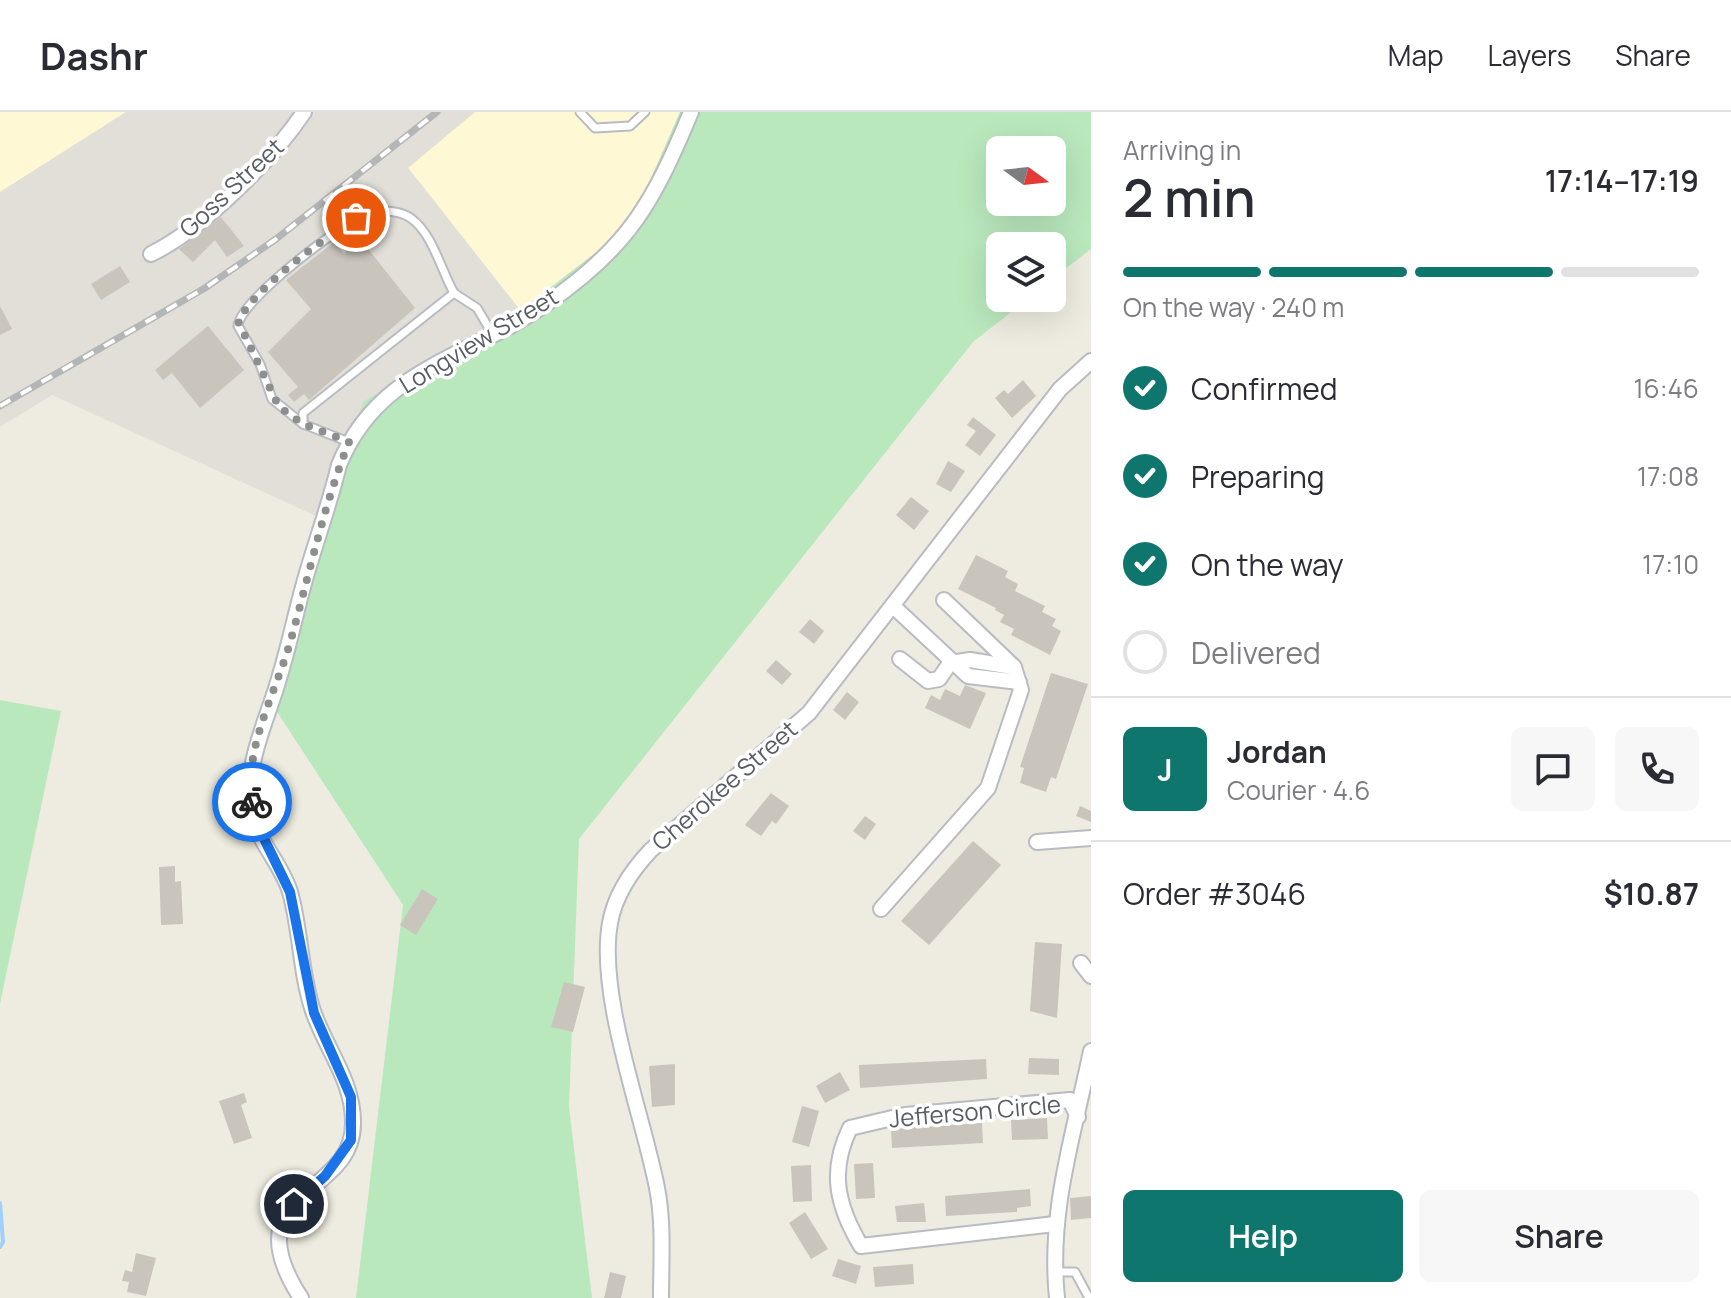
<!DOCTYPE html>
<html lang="en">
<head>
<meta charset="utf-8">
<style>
  :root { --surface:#fff; --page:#f7f7f7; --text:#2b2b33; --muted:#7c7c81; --line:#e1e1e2; --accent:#0f766e }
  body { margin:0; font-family:Manrope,sans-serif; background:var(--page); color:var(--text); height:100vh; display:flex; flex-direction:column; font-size:30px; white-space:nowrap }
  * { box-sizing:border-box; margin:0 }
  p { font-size:26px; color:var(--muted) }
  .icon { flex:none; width:44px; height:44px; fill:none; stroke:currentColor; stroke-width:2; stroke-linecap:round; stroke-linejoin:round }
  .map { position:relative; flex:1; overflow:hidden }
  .sheet { display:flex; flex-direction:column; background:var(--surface); width:640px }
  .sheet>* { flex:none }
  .needle { width:52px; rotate:105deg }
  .fabs { position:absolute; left:986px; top:24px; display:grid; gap:16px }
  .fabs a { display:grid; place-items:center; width:80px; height:80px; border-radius:12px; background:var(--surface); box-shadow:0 8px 32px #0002; font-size:40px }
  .pin { position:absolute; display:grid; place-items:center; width:68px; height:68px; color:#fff; margin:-34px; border:4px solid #fff; border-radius:50%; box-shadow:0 2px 8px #0007 }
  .courier { position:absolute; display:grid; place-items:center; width:80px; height:80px; margin:-40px; border:6px solid #1a73e8; border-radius:50%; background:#fff; color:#222; box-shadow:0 2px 10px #0007 }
  .head em { font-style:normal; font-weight:600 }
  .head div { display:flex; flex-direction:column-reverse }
  .head { display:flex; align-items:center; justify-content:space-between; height:136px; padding:0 32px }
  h1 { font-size:52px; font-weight:600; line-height:60px }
  .bar { display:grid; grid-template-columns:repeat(4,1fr); gap:12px 8px; align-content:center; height:96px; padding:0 32px }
  .bar i { height:10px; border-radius:6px; background:var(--line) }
  .bar .selected { background:var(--accent) }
  .bar p { grid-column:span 4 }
  .line { display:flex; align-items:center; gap:20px; padding:0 32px; border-top:2px solid var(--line) }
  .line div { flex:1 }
  .round { display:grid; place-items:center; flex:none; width:84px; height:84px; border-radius:12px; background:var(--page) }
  ol { padding:0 32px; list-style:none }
  li { display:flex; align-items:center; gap:24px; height:88px }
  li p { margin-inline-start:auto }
  li .icon { padding:8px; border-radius:50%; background:var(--accent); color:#fff; stroke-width:4 }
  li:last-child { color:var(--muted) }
  li i { width:44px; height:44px; border:4px solid var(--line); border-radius:50% }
  .button { display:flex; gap:16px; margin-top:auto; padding:16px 32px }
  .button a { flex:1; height:92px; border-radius:12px; background:var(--accent); color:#fff; font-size:32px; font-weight:600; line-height:92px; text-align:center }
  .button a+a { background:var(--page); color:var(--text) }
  header { display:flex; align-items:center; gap:48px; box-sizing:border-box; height:112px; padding:0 40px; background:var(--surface); border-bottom:2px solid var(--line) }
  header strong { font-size:38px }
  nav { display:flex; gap:44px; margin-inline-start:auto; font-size:28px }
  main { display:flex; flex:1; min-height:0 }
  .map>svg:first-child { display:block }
</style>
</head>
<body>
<header>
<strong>Dashr</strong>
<nav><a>Map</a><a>Layers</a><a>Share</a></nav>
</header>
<main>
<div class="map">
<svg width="1091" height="1186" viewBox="0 0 1091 1186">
  <rect width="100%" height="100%" fill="#eeece0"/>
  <g fill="#fff8d4">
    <path d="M 0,0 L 126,0 L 0,80 Z"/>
    <path d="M 475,0 L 680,0 L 631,114 L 520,198 L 408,55 Z"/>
  </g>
  <path fill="#e1dfd8" d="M 126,0 L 475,0 L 408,56 L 520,198 L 364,289 L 316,404 L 52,283 L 0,315 L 0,80 Z"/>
  <g fill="#bae8bd" fill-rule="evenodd">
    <path d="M 680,0 L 1091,0 L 1091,137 L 1052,167 L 1052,134 L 1000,134 L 1000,186 L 1029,186 L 973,230 L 579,727 L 569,995 L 592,1186 L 356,1186 L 403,793 L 268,586 L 316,404 L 364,289 L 524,196 L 630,114 ZM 1000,38 L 1052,38 L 1052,90 L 1000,90 Z"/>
    <path d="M 0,588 L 61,599 L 0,892 Z"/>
  </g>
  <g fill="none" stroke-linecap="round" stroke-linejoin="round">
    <path stroke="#9fceff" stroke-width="4" d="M 0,1091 L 3,1130 L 0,1135"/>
  </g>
  <g fill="#c9c5bd">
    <path d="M 221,105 L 244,134 L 227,145 L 215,128 L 193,150 L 179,137 Z"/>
    <path d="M 361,128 L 415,196 L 309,288 L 304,282 L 294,290 L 288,283 L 298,275 L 268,240 L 311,197 L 286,168 L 334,130 L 344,142 Z"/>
    <path d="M 120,154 L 130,170 L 101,188 L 91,172 Z"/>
    <path d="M 0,194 L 12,217 L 0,223 Z"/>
    <path d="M 208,214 L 244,258 L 200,296 L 172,261 L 163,268 L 155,258 Z"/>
    <path d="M 1023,268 L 1036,284 L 1012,306 L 995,286 L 1004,278 L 1008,282 Z"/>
    <path d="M 973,305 L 996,323 L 980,344 L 965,333 L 976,319 L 967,313 Z"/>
    <path d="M 948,349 L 965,359 L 951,380 L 936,372 Z"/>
    <path d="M 911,385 L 929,399 L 914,418 L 896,403 Z"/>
    <path d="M 976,443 L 1008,459 L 1005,465 L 1018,472 L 1015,479 L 1045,494 L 1042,500 L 1056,507 L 1052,514 L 1061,519 L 1050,543 L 1011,523 L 1014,517 L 1000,510 L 1004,503 L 995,498 L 996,496 L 958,477 Z"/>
    <path d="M 810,507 L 824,519 L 814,532 L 799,520 Z"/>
    <path d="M 776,548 L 792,562 L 782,573 L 766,559 Z"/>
    <path d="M 1051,561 L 1088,572 L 1056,667 L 1051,665 L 1046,680 L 1020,671 L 1024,656 L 1020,655 Z"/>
    <path d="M 965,573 L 986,581 L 970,617 L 925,596 L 931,583 L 940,588 L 945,577 L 960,584 Z"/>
    <path d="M 847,580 L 859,590 L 845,608 L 833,598 Z"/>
    <path d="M 771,681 L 789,694 L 776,712 L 772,709 L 761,724 L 745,713 Z"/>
    <path d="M 1080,694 L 1091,699 L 1091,710 L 1076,704 Z"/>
    <path d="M 865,704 L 876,712 L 865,728 L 853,719 Z"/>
    <path d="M 973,729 L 1001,753 L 929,833 L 901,809 Z"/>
    <path d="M 175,754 L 175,770 L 181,769 L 183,812 L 161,813 L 159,755 Z"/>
    <path d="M 422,777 L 438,787 L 416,823 L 400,813 Z"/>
    <path d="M 1035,830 L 1062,832 L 1057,906 L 1030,899 Z"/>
    <path d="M 564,870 L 585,875 L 573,920 L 551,915 Z"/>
    <path d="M 1029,946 L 1059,947 L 1059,963 L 1028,962 Z"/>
    <path d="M 986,947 L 987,967 L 860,976 L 859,953 Z"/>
    <path d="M 675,952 L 675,993 L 652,995 L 649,954 Z"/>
    <path d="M 840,960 L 850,978 L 825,991 L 816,974 Z"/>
    <path d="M 244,981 L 247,990 L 241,993 L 252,1026 L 234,1032 L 219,989 Z"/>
    <path d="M 802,994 L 819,999 L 809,1035 L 792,1030 Z"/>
    <path d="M 1047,1006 L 1048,1027 L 1012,1028 L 1011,1008 Z"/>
    <path d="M 982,1011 L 983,1031 L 892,1036 L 891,1017 Z"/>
    <path d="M 873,1051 L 875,1086 L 856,1087 L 854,1052 Z"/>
    <path d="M 811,1053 L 812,1089 L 793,1090 L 791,1054 Z"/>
    <path d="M 1030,1077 L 1031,1094 L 1017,1096 L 1017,1100 L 946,1104 L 945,1084 Z"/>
    <path d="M 1091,1084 L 1091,1106 L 1071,1108 L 1070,1086 Z"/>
    <path d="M 924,1091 L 926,1110 L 897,1110 L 895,1094 Z"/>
    <path d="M 805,1100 L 828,1137 L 811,1147 L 789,1111 Z"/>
    <path d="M 136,1141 L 156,1146 L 146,1184 L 127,1180 L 129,1170 L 122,1169 L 125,1158 L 132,1160 Z"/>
    <path d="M 838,1147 L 861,1154 L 856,1172 L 832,1164 Z"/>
    <path d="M 913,1152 L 914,1172 L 875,1175 L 873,1155 Z"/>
    <path d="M 610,1160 L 626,1164 L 621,1186 L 604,1186 Z"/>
  </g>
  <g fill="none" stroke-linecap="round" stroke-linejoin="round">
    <defs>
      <g id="service">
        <path d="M 580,0 L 595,16 L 630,14 L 645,0"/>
        <path d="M 303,312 L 272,287 L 260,252 L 238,214 C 239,189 345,108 370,101 C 382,97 402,99 412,107 C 433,123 441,158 454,181"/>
        <path d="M 349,330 L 303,312 L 303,301 L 454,181 L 477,196 L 493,223"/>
        <path d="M 1057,1160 L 1075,1160 L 1089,1186"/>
      </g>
      <g id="minor">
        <path d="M 151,142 C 202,117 272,48 304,0"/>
        <path d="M 944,488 L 1014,555"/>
        <path d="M 893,494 L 968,564 L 1019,570"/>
        <path d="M 900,547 L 928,569 L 939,567 L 950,551"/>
        <path d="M 950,551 L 970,548 L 1013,555"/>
        <path d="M 1037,730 L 1091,726"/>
        <path d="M 881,797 L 988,676 L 1021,578 L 1014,555"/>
        <path d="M 1081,851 L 1091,864"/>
        <path d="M 1055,1112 L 861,1134 C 837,1094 829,1059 850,1016 L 905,1003 L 1070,988 L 1078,1005"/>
        <path d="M 301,1186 C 230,1077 353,1086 353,1012 C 354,970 326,937 313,899 C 300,860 301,819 290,780 C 282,753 259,731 253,704 C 242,652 267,611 280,563 C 289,534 295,504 303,475 C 314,434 329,395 339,353 C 378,256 469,246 546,192 C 629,135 653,91 691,0"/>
        <path d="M 661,1186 C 661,1151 664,1111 657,1076 C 643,1003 597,883 610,811 C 615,783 632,758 651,738 L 809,601 L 1060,277 L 1091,249"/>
        <path d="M 1057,1186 C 1048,1099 1074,1022 1091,939"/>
      </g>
    </defs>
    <use href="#service" stroke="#b8bbc1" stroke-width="11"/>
    <use href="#minor" stroke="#b8bbc1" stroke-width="18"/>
    <use href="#service" stroke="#fff" stroke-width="7"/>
    <use href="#minor" stroke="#fff" stroke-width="14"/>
    <defs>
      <path id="rail" d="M 0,294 L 205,176 L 276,127 L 437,0"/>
    </defs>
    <use href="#rail" stroke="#b4b5b6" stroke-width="7"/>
    <use href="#rail" stroke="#fff" stroke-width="4" stroke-dasharray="12" stroke-linecap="butt"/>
  </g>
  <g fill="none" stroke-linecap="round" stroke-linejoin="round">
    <path stroke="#8d8f8f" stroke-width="8" stroke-dasharray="0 14.4" d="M 252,690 C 244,636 275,582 290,531 C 309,464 323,395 349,330 L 303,312 L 279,295 L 238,209 C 259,172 320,130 356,106"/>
    <path stroke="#1a73e8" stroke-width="10" d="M 252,690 L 254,706 L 290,780 L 314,901 L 351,985 L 351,1028 L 325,1064 L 294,1092"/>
  </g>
  <g text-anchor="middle" stroke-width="7" stroke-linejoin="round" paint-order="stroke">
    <g font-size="24" fill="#595d63" stroke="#fff">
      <text transform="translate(232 76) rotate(-43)" y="8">Goss Street</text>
      <text transform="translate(479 229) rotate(-31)" y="8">Longview Street</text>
      <text transform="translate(725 674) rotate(-41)" y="8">Cherokee Street</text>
      <text transform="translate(975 1000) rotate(-5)" y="8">Jefferson Circle</text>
    </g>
  </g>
</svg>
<div class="fabs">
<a><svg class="needle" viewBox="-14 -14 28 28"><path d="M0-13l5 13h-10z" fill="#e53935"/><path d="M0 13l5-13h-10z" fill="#7c7c81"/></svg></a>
<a><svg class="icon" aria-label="layers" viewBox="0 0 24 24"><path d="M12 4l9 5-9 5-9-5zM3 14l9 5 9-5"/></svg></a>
</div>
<div class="pin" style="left:356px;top:106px;background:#ea580c"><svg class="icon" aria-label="bag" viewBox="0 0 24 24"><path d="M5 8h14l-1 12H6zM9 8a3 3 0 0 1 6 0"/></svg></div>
<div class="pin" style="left:294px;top:1092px;background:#1f2937"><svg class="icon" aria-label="home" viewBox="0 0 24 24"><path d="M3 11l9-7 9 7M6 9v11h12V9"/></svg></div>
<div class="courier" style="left:252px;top:690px"><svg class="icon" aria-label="bike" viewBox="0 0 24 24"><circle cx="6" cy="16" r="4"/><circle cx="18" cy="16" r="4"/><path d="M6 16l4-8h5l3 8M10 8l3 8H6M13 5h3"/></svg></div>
</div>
<section class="sheet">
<div class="head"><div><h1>2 min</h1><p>Arriving in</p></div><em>17:14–17:19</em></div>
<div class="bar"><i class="selected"></i><i class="selected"></i><i class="selected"></i><i></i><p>On the way · 240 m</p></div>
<ol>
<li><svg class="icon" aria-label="check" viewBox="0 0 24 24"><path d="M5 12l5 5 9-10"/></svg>Confirmed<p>16:46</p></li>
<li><svg class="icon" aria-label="check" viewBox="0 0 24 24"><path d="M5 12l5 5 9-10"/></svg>Preparing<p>17:08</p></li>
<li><svg class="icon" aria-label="check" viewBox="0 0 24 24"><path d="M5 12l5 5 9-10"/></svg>On the way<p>17:10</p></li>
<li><i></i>Delivered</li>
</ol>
<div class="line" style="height:144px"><b class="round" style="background:var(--accent);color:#fff">J</b><div><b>Jordan</b><p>Courier · 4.6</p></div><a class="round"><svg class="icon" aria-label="chat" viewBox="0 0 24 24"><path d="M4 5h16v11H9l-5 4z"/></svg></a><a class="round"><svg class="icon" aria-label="phone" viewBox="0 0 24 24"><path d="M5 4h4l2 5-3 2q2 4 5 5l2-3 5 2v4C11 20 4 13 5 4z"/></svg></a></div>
<div class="line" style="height:104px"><div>Order #3046</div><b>$10.87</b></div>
<div class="button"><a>Help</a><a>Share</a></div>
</section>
</main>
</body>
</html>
